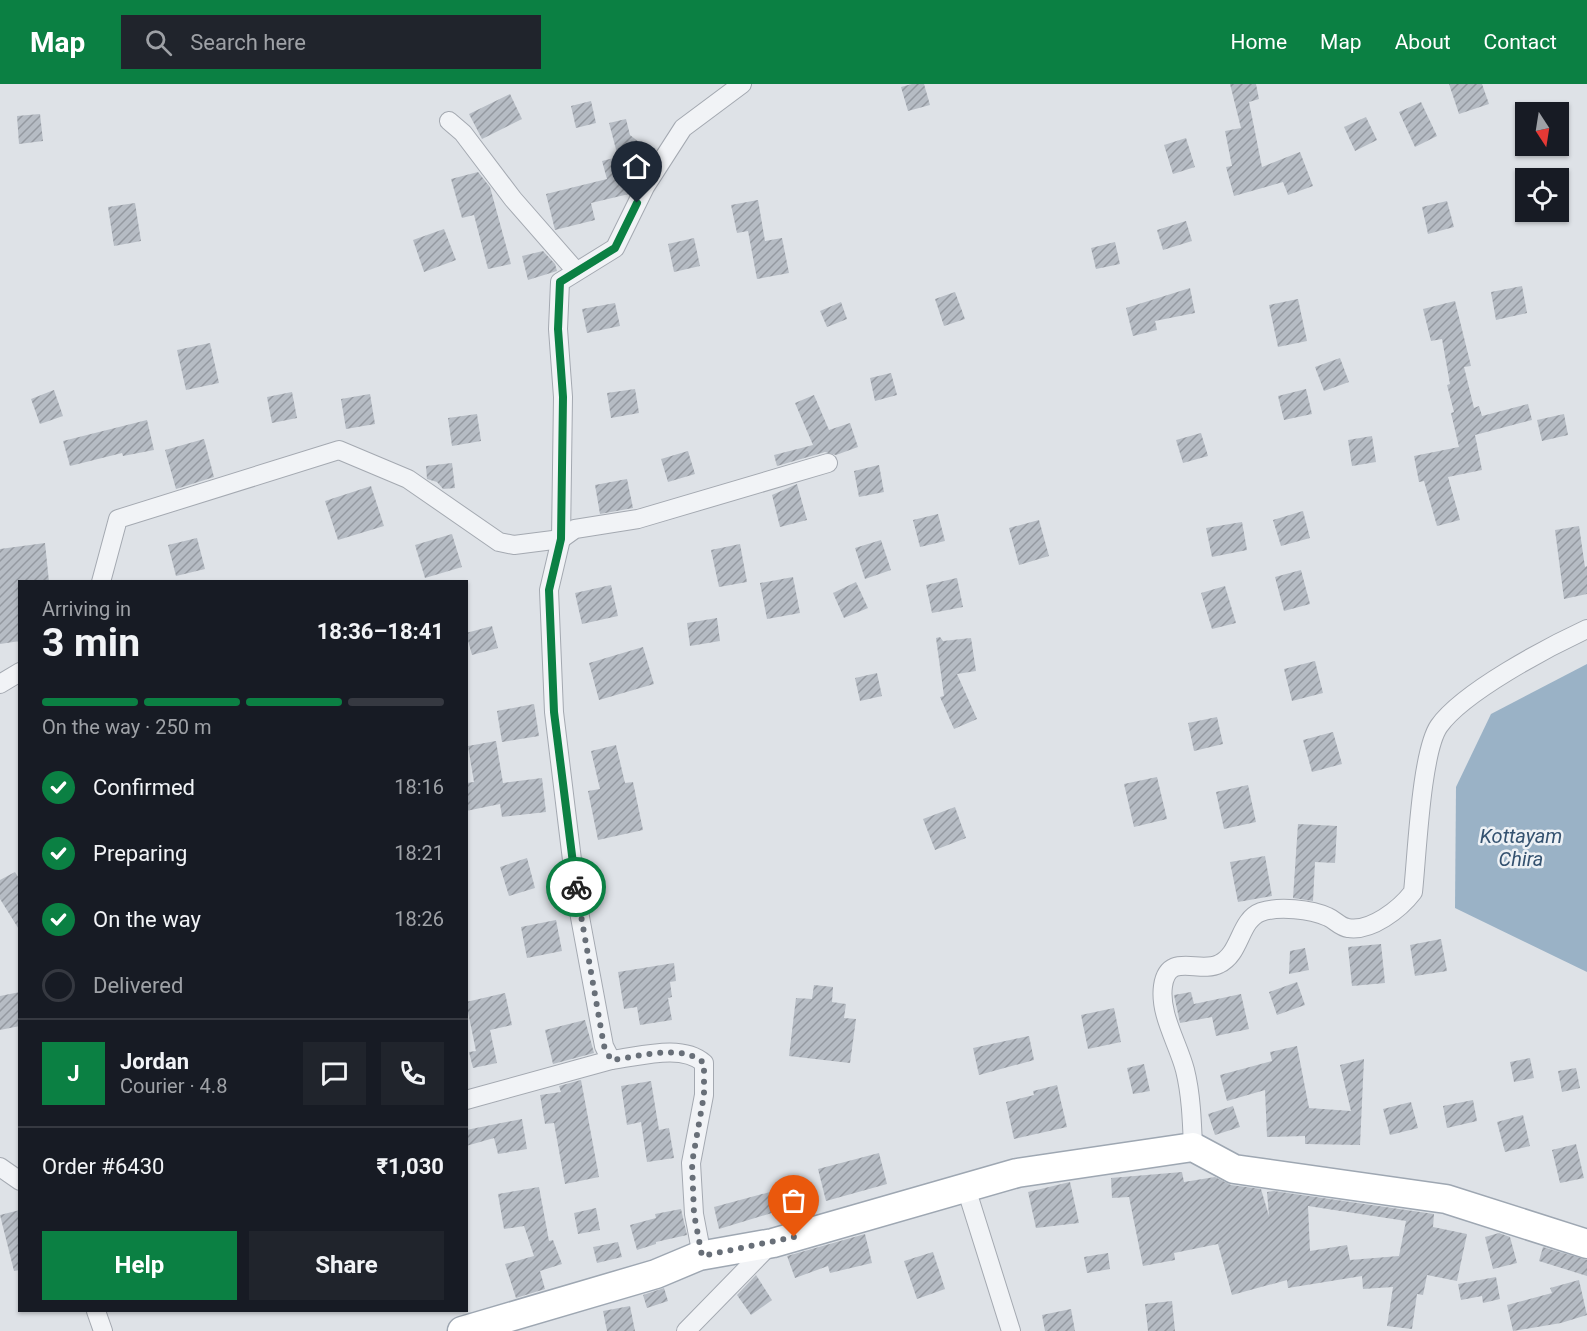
<!DOCTYPE html>
<html lang="en">
<head>
<meta charset="utf-8">
<style>
  :root { --surface:#171b24; --page:#20242c; --text:#f1f3f6; --muted:#9ea1a6; --line:#363941; --accent:#0b8043 }
  body { margin:0; font-family:Roboto,sans-serif; background:var(--page); color:var(--text); height:100vh; display:flex; flex-direction:column; font-size:22px; white-space:nowrap }
  * { box-sizing:border-box; margin:0 }
  p { font-size:20px; color:var(--muted) }
  .icon { flex:none; width:33px; height:33px; fill:none; stroke:currentColor; stroke-width:2; stroke-linecap:round; stroke-linejoin:round }
  .map { position:relative; flex:1; overflow:hidden }
  .panel { position:absolute; left:18px; top:496px; width:450px; height:732px; display:flex; flex-direction:column; background:var(--surface); border-radius:0px; box-shadow:0 2px 4px #0004 }
  .panel>* { flex:none }
  .needle { width:39px; rotate:168deg }
  .fabs { position:absolute; left:1515px; top:18px; display:grid; gap:12px }
  .fabs a { display:grid; place-items:center; width:54px; height:54px; border-radius:0px; background:var(--surface); box-shadow:0 2px 4px #0004; font-size:30px }
  .pin { position:absolute; display:grid; place-items:center; width:51px; height:51px; color:#fff; margin:-62px -26px; border-radius:50% 50% 50% 0; rotate:-45deg; box-shadow:0 0 6px #0007 }
  .pin .icon { rotate:45deg }
  .courier { position:absolute; display:grid; place-items:center; width:60px; height:60px; margin:-30px; border:4px solid #0b8043; border-radius:50%; background:#fff; color:#222; box-shadow:0 2px 8px #0007 }
  .headline em { font-style:normal; font-weight:700 }
  .headline div { display:flex; flex-direction:column-reverse }
  .headline { display:flex; align-items:center; justify-content:space-between; height:102px; padding:0 24px }
  h1 { font-size:39px; font-weight:700; line-height:45px }
  .bar { display:grid; grid-template-columns:repeat(4,1fr); gap:9px 6px; align-content:center; height:72px; padding:0 24px }
  .bar i { height:8px; border-radius:4px; background:var(--line) }
  .bar .current { background:var(--accent) }
  .bar p { grid-column:span 4 }
  .line { display:flex; align-items:center; gap:15px; padding:0 24px; border-top:2px solid var(--line) }
  .line div { flex:1 }
  .round { display:grid; place-items:center; flex:none; width:63px; height:63px; border-radius:0px; background:var(--page) }
  ol { padding:0 24px; list-style:none }
  li { display:flex; align-items:center; gap:18px; height:66px }
  li p { margin-inline-start:auto }
  li .icon { padding:6px; border-radius:50%; background:var(--accent); color:#fff; stroke-width:4 }
  li:last-child { color:var(--muted) }
  li i { width:33px; height:33px; border:3px solid var(--line); border-radius:50% }
  .cta { display:flex; gap:12px; margin-top:auto; padding:12px 24px }
  .cta a { flex:1; height:69px; border-radius:0px; background:var(--accent); color:#fff; font-size:24px; font-weight:700; line-height:69px; text-align:center }
  .cta a+a { background:var(--page); color:var(--text) }
  header { display:flex; align-items:center; gap:36px; box-sizing:border-box; height:84px; padding:0 30px; background:var(--accent); color:#fff }
  header strong { font-size:28px }
  nav { display:flex; gap:33px; margin-inline-start:auto; font-size:21px }
  .search { width:420px; height:54px; background:var(--page); display:flex; align-items:center; gap:15px; box-sizing:border-box; padding:0 21px; border-radius:0px; color:var(--muted); font-size:22px }
  .map>svg:first-child { display:block }
</style>
</head>
<body>
<header>
<strong>Map</strong>
<div class="search"><svg class="icon" aria-label="search" viewBox="0 0 24 24"><circle cx="10" cy="10" r="6"/><path d="M15 15l6 6"/></svg>Search here</div>
<nav><a>Home</a><a>Map</a><a>About</a><a>Contact</a></nav>
</header>
<div class="map">
<svg width="1587" height="1247" viewBox="0 0 1587 1247">
  <defs>
    <pattern id="building-hatch" width="6" height="6" patternUnits="userSpaceOnUse" patternTransform="scale(1.5)"><rect width="6" height="6" fill="#b6bcc4"/><path d="M-1 1l2-2M0 6l6-6M5 7l2-2" fill="none" stroke="#9499a0"/></pattern>
  </defs>
  <rect width="100%" height="100%" fill="#dee2e7"/>
  <path fill="#9ab2c6" d="M 1587,580 L 1587,888 L 1455,824 L 1456,703 L 1491,630 Z"/>
  <g fill="url(#building-hatch)" fill-rule="evenodd">
    <path d="M 912,0 L 924,0 L 930,21 L 908,27 L 901,3 Z"/>
    <path d="M 1230,0 L 1256,0 L 1259,15 L 1249,18 L 1262,83 L 1300,68 L 1313,102 L 1288,111 L 1283,98 L 1234,112 L 1226,83 L 1232,82 L 1225,47 L 1241,44 Z"/>
    <path d="M 1449,0 L 1482,0 L 1489,20 L 1459,30 Z"/>
    <path d="M 510,10 L 522,35 L 482,55 L 469,30 Z"/>
    <path d="M 591,17 L 596,39 L 576,44 L 571,22 Z"/>
    <path d="M 1421,18 L 1437,52 L 1415,63 L 1399,28 Z"/>
    <path d="M 40,30 L 43,57 L 19,60 L 17,32 Z"/>
    <path d="M 1366,33 L 1377,56 L 1355,67 L 1344,43 Z"/>
    <path d="M 626,35 L 630,51 L 653,69 L 632,96 L 633,102 L 629,110 L 591,119 L 595,136 L 555,146 L 546,110 L 607,95 L 602,77 L 618,73 L 609,39 Z"/>
    <path d="M 1186,54 L 1195,83 L 1173,90 L 1164,61 Z"/>
    <path d="M 478,88 L 490,103 L 511,180 L 488,185 L 474,131 L 462,134 L 451,95 Z"/>
    <path d="M 758,116 L 765,157 L 782,154 L 789,189 L 757,195 L 748,147 L 737,149 L 731,121 Z"/>
    <path d="M 1447,117 L 1454,143 L 1428,150 L 1422,123 Z"/>
    <path d="M 135,119 L 141,157 L 114,162 L 108,123 Z"/>
    <path d="M 1186,137 L 1192,157 L 1163,166 L 1157,146 Z"/>
    <path d="M 444,145 L 456,176 L 424,188 L 413,156 Z"/>
    <path d="M 694,154 L 700,182 L 674,188 L 668,160 Z"/>
    <path d="M 1115,158 L 1120,180 L 1096,185 L 1091,164 Z"/>
    <path d="M 543,167 L 555,180 L 557,187 L 528,196 L 522,172 Z"/>
    <path d="M 1522,202 L 1527,229 L 1496,236 L 1491,208 Z"/>
    <path d="M 1190,204 L 1195,229 L 1155,237 L 1157,246 L 1133,252 L 1126,224 Z"/>
    <path d="M 955,208 L 965,235 L 944,242 L 935,215 Z"/>
    <path d="M 1298,215 L 1307,257 L 1278,263 L 1269,221 Z"/>
    <path d="M 1455,217 L 1471,282 L 1464,283 L 1474,324 L 1479,322 L 1482,332 L 1528,320 L 1532,336 L 1475,351 L 1482,386 L 1448,393 L 1460,436 L 1437,442 L 1424,397 L 1419,398 L 1414,372 L 1459,363 L 1451,329 L 1454,328 L 1447,301 L 1450,300 L 1442,255 L 1431,257 L 1423,225 Z"/>
    <path d="M 841,218 L 847,235 L 827,243 L 820,227 Z"/>
    <path d="M 615,219 L 620,242 L 587,249 L 582,225 Z"/>
    <path d="M 210,259 L 219,299 L 186,306 L 177,266 Z"/>
    <path d="M 1340,274 L 1349,298 L 1324,307 L 1315,283 Z"/>
    <path d="M 891,289 L 897,311 L 875,317 L 870,294 Z"/>
    <path d="M 635,305 L 639,329 L 611,334 L 607,309 Z"/>
    <path d="M 1306,305 L 1312,330 L 1284,336 L 1278,312 Z"/>
    <path d="M 54,306 L 63,332 L 40,340 L 31,315 Z"/>
    <path d="M 292,308 L 297,334 L 272,339 L 267,313 Z"/>
    <path d="M 370,310 L 375,340 L 346,345 L 341,315 Z"/>
    <path d="M 814,311 L 829,346 L 850,339 L 858,363 L 836,371 L 825,368 L 777,382 L 774,371 L 813,361 L 795,319 Z"/>
    <path d="M 477,330 L 481,357 L 452,362 L 448,334 Z"/>
    <path d="M 1564,330 L 1568,351 L 1542,357 L 1537,336 Z"/>
    <path d="M 147,336 L 154,366 L 123,372 L 122,369 L 70,382 L 63,357 Z"/>
    <path d="M 1201,349 L 1208,372 L 1183,379 L 1176,356 Z"/>
    <path d="M 1372,352 L 1376,378 L 1352,382 L 1348,356 Z"/>
    <path d="M 204,355 L 214,393 L 176,405 L 165,366 Z"/>
    <path d="M 688,367 L 695,390 L 668,398 L 661,375 Z"/>
    <path d="M 452,379 L 455,404 L 443,405 L 437,398 L 427,395 L 426,382 Z"/>
    <path d="M 879,381 L 884,408 L 859,413 L 854,387 Z"/>
    <path d="M 627,395 L 633,424 L 600,430 L 595,401 Z"/>
    <path d="M 797,400 L 807,436 L 780,443 L 772,411 Z"/>
    <path d="M 371,402 L 384,442 L 338,456 L 325,417 Z"/>
    <path d="M 1303,427 L 1310,454 L 1281,462 L 1273,436 Z"/>
    <path d="M 938,430 L 945,457 L 920,463 L 913,436 Z"/>
    <path d="M 1039,436 L 1049,472 L 1019,481 L 1009,444 Z"/>
    <path d="M 1242,438 L 1247,466 L 1212,473 L 1206,444 Z"/>
    <path d="M 1579,442 L 1585,483 L 1587,482 L 1587,510 L 1564,515 L 1555,446 Z"/>
    <path d="M 452,450 L 462,483 L 425,494 L 415,461 Z"/>
    <path d="M 197,454 L 205,485 L 176,492 L 168,461 Z"/>
    <path d="M 881,456 L 891,486 L 865,495 L 855,464 Z"/>
    <path d="M 45,459 L 49,498 L 20,498 L 20,557 L 0,560 L 0,465 Z"/>
    <path d="M 740,460 L 747,498 L 719,503 L 711,466 Z"/>
    <path d="M 1301,486 L 1310,520 L 1284,527 L 1275,493 Z"/>
    <path d="M 793,493 L 800,529 L 767,535 L 760,499 Z"/>
    <path d="M 957,494 L 963,523 L 932,529 L 926,501 Z"/>
    <path d="M 856,498 L 868,524 L 844,534 L 833,509 Z"/>
    <path d="M 611,501 L 618,532 L 582,540 L 575,509 Z"/>
    <path d="M 1225,502 L 1236,539 L 1212,545 L 1201,509 Z"/>
    <path d="M 717,534 L 720,557 L 690,562 L 687,539 Z"/>
    <path d="M 492,542 L 498,564 L 472,571 L 466,549 Z"/>
    <path d="M 940,553 L 943,557 L 971,554 L 976,587 L 957,590 L 977,635 L 954,645 L 940,613 L 944,612 L 936,554 Z"/>
    <path d="M 643,563 L 654,600 L 599,616 L 589,579 Z"/>
    <path d="M 1315,577 L 1323,609 L 1292,617 L 1284,585 Z"/>
    <path d="M 877,589 L 882,612 L 860,617 L 855,594 Z"/>
    <path d="M 534,620 L 539,652 L 502,658 L 497,627 Z"/>
    <path d="M 1217,633 L 1223,660 L 1194,667 L 1188,639 Z"/>
    <path d="M 1333,648 L 1342,680 L 1312,688 L 1303,656 Z"/>
    <path d="M 496,657 L 503,699 L 542,694 L 546,728 L 502,733 L 500,720 L 466,727 L 466,699 L 474,698 L 468,662 Z"/>
    <path d="M 616,661 L 625,699 L 633,698 L 643,746 L 598,756 L 588,707 L 600,705 L 591,667 Z"/>
    <path d="M 1157,693 L 1167,735 L 1134,743 L 1124,700 Z"/>
    <path d="M 1248,701 L 1256,738 L 1224,745 L 1216,708 Z"/>
    <path d="M 955,723 L 966,754 L 935,766 L 923,735 Z"/>
    <path d="M 1298,740 L 1337,742 L 1335,779 L 1315,778 L 1313,817 L 1293,814 Z"/>
    <path d="M 1265,772 L 1272,812 L 1238,818 L 1230,778 Z"/>
    <path d="M 527,774 L 535,804 L 509,812 L 500,783 Z"/>
    <path d="M 15,788 L 20,796 L 20,847 L 0,815 L 0,796 Z"/>
    <path d="M 556,836 L 562,867 L 527,874 L 521,843 Z"/>
    <path d="M 1441,855 L 1447,887 L 1415,892 L 1410,861 Z"/>
    <path d="M 1381,860 L 1385,899 L 1352,902 L 1348,863 Z"/>
    <path d="M 1305,864 L 1309,886 L 1289,890 L 1290,867 Z"/>
    <path d="M 674,879 L 676,897 L 670,898 L 672,913 L 668,914 L 672,936 L 640,941 L 637,923 L 624,925 L 618,888 Z"/>
    <path d="M 1297,898 L 1305,921 L 1277,931 L 1269,908 Z"/>
    <path d="M 814,901 L 833,903 L 832,918 L 846,920 L 844,934 L 856,935 L 850,979 L 789,972 L 796,914 L 812,915 Z"/>
    <path d="M 20,908 L 20,942 L 0,946 L 0,912 Z"/>
    <path d="M 1191,908 L 1194,920 L 1241,910 L 1249,945 L 1216,952 L 1212,933 L 1180,939 L 1174,911 Z"/>
    <path d="M 505,909 L 512,941 L 490,946 L 497,979 L 473,984 L 469,968 L 476,967 L 466,918 Z"/>
    <path d="M 1114,924 L 1121,958 L 1088,965 L 1081,931 Z"/>
    <path d="M 585,936 L 594,969 L 553,980 L 545,946 Z"/>
    <path d="M 1029,952 L 1034,976 L 979,991 L 973,964 Z"/>
    <path d="M 1297,962 L 1309,1024 L 1351,1027 L 1340,981 L 1364,975 L 1360,1061 L 1305,1060 L 1305,1052 L 1267,1053 L 1265,1006 L 1227,1017 L 1220,991 L 1272,977 L 1270,968 Z"/>
    <path d="M 1530,974 L 1534,994 L 1514,998 L 1510,978 Z"/>
    <path d="M 1144,980 L 1150,1007 L 1133,1010 L 1127,984 Z"/>
    <path d="M 1576,984 L 1580,1004 L 1562,1008 L 1558,987 Z"/>
    <path d="M 581,996 L 599,1093 L 565,1100 L 554,1039 L 545,1040 L 540,1011 L 561,1008 L 559,1002 Z"/>
    <path d="M 651,997 L 659,1046 L 669,1044 L 674,1074 L 647,1078 L 641,1038 L 627,1041 L 621,1002 Z"/>
    <path d="M 1057,1001 L 1067,1043 L 1014,1055 L 1006,1018 L 1034,1011 L 1033,1007 Z"/>
    <path d="M 1473,1016 L 1477,1037 L 1447,1044 L 1443,1022 Z"/>
    <path d="M 1411,1018 L 1418,1044 L 1390,1051 L 1383,1025 Z"/>
    <path d="M 1233,1022 L 1240,1043 L 1215,1051 L 1208,1030 Z"/>
    <path d="M 1523,1031 L 1530,1062 L 1505,1068 L 1497,1038 Z"/>
    <path d="M 522,1035 L 527,1065 L 498,1070 L 494,1054 L 466,1062 L 466,1046 Z"/>
    <path d="M 1576,1060 L 1584,1094 L 1560,1099 L 1552,1066 Z"/>
    <path d="M 879,1069 L 887,1100 L 826,1117 L 818,1085 Z"/>
    <path d="M 1182,1088 L 1184,1098 L 1215,1093 L 1231,1101 L 1261,1105 L 1269,1132 L 1267,1108 L 1274,1107 L 1434,1130 L 1433,1143 L 1467,1150 L 1457,1197 L 1427,1191 L 1423,1211 L 1417,1210 L 1412,1245 L 1387,1242 L 1393,1203 L 1363,1205 L 1362,1192 L 1288,1204 L 1287,1196 L 1232,1211 L 1218,1160 L 1174,1169 L 1175,1176 L 1143,1182 L 1129,1113 L 1112,1114 L 1111,1094 ZM 1308,1122 L 1406,1137 L 1399,1172 L 1350,1176 L 1347,1161 L 1310,1167 Z"/>
    <path d="M 1070,1098 L 1079,1139 L 1036,1144 L 1028,1108 Z"/>
    <path d="M 539,1103 L 549,1157 L 553,1156 L 562,1180 L 540,1187 L 545,1205 L 516,1214 L 505,1180 L 534,1172 L 524,1142 L 504,1145 L 498,1110 Z"/>
    <path d="M 770,1108 L 775,1128 L 719,1145 L 714,1123 Z"/>
    <path d="M 596,1124 L 600,1146 L 578,1150 L 574,1129 Z"/>
    <path d="M 681,1125 L 687,1151 L 656,1158 L 656,1160 L 637,1166 L 630,1141 L 656,1134 L 655,1130 Z"/>
    <path d="M 20,1126 L 20,1186 L 14,1187 L 0,1131 Z"/>
    <path d="M 1499,1149 L 1510,1153 L 1517,1179 L 1493,1185 L 1485,1153 Z"/>
    <path d="M 865,1150 L 872,1179 L 830,1189 L 828,1182 L 795,1194 L 787,1172 Z"/>
    <path d="M 618,1158 L 622,1173 L 597,1179 L 593,1163 Z"/>
    <path d="M 1543,1163 L 1587,1176 L 1587,1192 L 1539,1177 Z"/>
    <path d="M 933,1168 L 945,1205 L 917,1215 L 904,1177 Z"/>
    <path d="M 1108,1169 L 1110,1185 L 1087,1189 L 1084,1173 Z"/>
    <path d="M 756,1191 L 772,1216 L 751,1231 L 737,1211 Z"/>
    <path d="M 1496,1193 L 1500,1215 L 1483,1219 L 1482,1212 L 1461,1216 L 1458,1200 Z"/>
    <path d="M 1579,1196 L 1587,1231 L 1561,1239 L 1513,1247 L 1507,1221 L 1552,1209 L 1550,1204 Z"/>
    <path d="M 664,1204 L 668,1217 L 647,1224 L 643,1211 Z"/>
    <path d="M 1172,1217 L 1175,1247 L 1148,1247 L 1145,1220 Z"/>
    <path d="M 630,1222 L 635,1247 L 607,1247 L 603,1227 Z"/>
    <path d="M 1071,1225 L 1075,1247 L 1045,1247 L 1042,1231 Z"/>
  </g>
  <g fill="none" stroke-linecap="round" stroke-linejoin="round">
    <defs>
      <g id="minor">
        <path d="M 449,37 L 463,49 L 513,115 L 576,187"/>
        <path d="M 101,498 L 118,435 L 339,366 L 408,395 L 499,458 L 514,461 L 561,455 L 575,445 L 638,435 L 828,379"/>
        <path d="M 0,600 L 20,588"/>
        <path d="M 466,1016 L 611,976"/>
        <path d="M 1193,1063 C 1192,1037 1191,1010 1185,986 C 1178,959 1159,930 1163,902 C 1168,867 1199,890 1219,880 C 1241,870 1239,836 1261,828 C 1278,822 1311,825 1328,833 C 1335,836 1340,843 1348,844 C 1371,848 1400,825 1413,808 C 1417,772 1421,668 1439,642 C 1463,608 1548,563 1587,545"/>
        <path d="M 0,1083 L 20,1097"/>
        <path d="M 966,1104 L 1011,1247"/>
        <path d="M 702,1172 L 694,1130 L 691,1079 L 704,1011 L 704,979 C 681,959 639,973 611,976 L 604,962 L 577,817 L 554,628 L 549,506 L 561,455 L 563,313 L 558,245 L 560,198 L 615,164 L 645,103 L 683,44 L 742,0"/>
        <path d="M 96,1227 L 103,1247"/>
        <path d="M 686,1247 L 771,1160"/>
      </g>
      <path id="primary" d="M 462,1247 L 656,1190 L 699,1172 L 773,1159 L 1017,1089 L 1193,1063 L 1234,1085 L 1446,1115 L 1587,1160"/>
    </defs>
    <use href="#minor" stroke="#a4a9b1" stroke-width="20"/>
    <use href="#primary" stroke="#9ea7b2" stroke-width="31"/>
    <use href="#minor" stroke="#f1f3f6" stroke-width="18"/>
    <use href="#primary" stroke="#fff" stroke-width="28"/>
  </g>
  <g fill="none" stroke-linecap="round" stroke-linejoin="round">
    <path stroke="#686f78" stroke-width="6" stroke-dasharray="0 10.8" d="M 576,803 L 604,962 L 611,976 C 639,973 681,959 704,979 L 704,1011 L 692,1079 L 694,1130 L 702,1172 L 794,1153"/>
    <path stroke="#0b8043" stroke-width="8" d="M 576,803 L 554,628 L 549,506 L 561,455 L 563,313 L 558,245 L 560,198 L 615,164 L 637,119"/>
  </g>
  <g text-anchor="middle" stroke-width="5" stroke-linejoin="round" paint-order="stroke">
    <g font-size="20" font-style="italic" fill="#345270" stroke="#edf1f5">
      <text x="1521" y="759">Kottayam<tspan x="1521" dy="23">Chira</tspan></text>
    </g>
  </g>
</svg>
<div class="fabs">
<a><svg class="needle" viewBox="-14 -14 28 28"><path d="M0-13l5 13h-10z" fill="#e53935"/><path d="M0 13l5-13h-10z" fill="#9ea1a6"/></svg></a>
<a><svg class="icon" aria-label="locate" viewBox="0 0 24 24"><circle cx="12" cy="12" r="6"/><path d="M12 2v4M12 18v4M2 12h4M18 12h4"/></svg></a>
</div>
<div class="pin" style="left:794px;top:1153px;background:#ea580c"><svg class="icon" aria-label="bag" viewBox="0 0 24 24"><path d="M5 8h14l-1 12H6zM9 8a3 3 0 0 1 6 0"/></svg></div>
<div class="pin" style="left:637px;top:119px;background:#1f2937"><svg class="icon" aria-label="home" viewBox="0 0 24 24"><path d="M3 11l9-7 9 7M6 9v11h12V9"/></svg></div>
<div class="courier" style="left:576px;top:803px"><svg class="icon" aria-label="bike" viewBox="0 0 24 24"><circle cx="6" cy="16" r="4"/><circle cx="18" cy="16" r="4"/><path d="M6 16l4-8h5l3 8M10 8l3 8H6M13 5h3"/></svg></div>
<section class="panel">
<div class="headline"><div><h1>3 min</h1><p>Arriving in</p></div><em>18:36–18:41</em></div>
<div class="bar"><i class="current"></i><i class="current"></i><i class="current"></i><i></i><p>On the way · 250 m</p></div>
<ol>
<li><svg class="icon" aria-label="check" viewBox="0 0 24 24"><path d="M5 12l5 5 9-10"/></svg>Confirmed<p>18:16</p></li>
<li><svg class="icon" aria-label="check" viewBox="0 0 24 24"><path d="M5 12l5 5 9-10"/></svg>Preparing<p>18:21</p></li>
<li><svg class="icon" aria-label="check" viewBox="0 0 24 24"><path d="M5 12l5 5 9-10"/></svg>On the way<p>18:26</p></li>
<li><i></i>Delivered</li>
</ol>
<div class="line" style="height:108px"><b class="round" style="background:var(--accent);color:#fff">J</b><div><b>Jordan</b><p>Courier · 4.8</p></div><a class="round"><svg class="icon" aria-label="chat" viewBox="0 0 24 24"><path d="M4 5h16v11H9l-5 4z"/></svg></a><a class="round"><svg class="icon" aria-label="phone" viewBox="0 0 24 24"><path d="M5 4h4l2 5-3 2q2 4 5 5l2-3 5 2v4C11 20 4 13 5 4z"/></svg></a></div>
<div class="line" style="height:78px"><div>Order #6430</div><b>₹1,030</b></div>
<div class="cta"><a>Help</a><a>Share</a></div>
</section>
</div>
</body>
</html>
